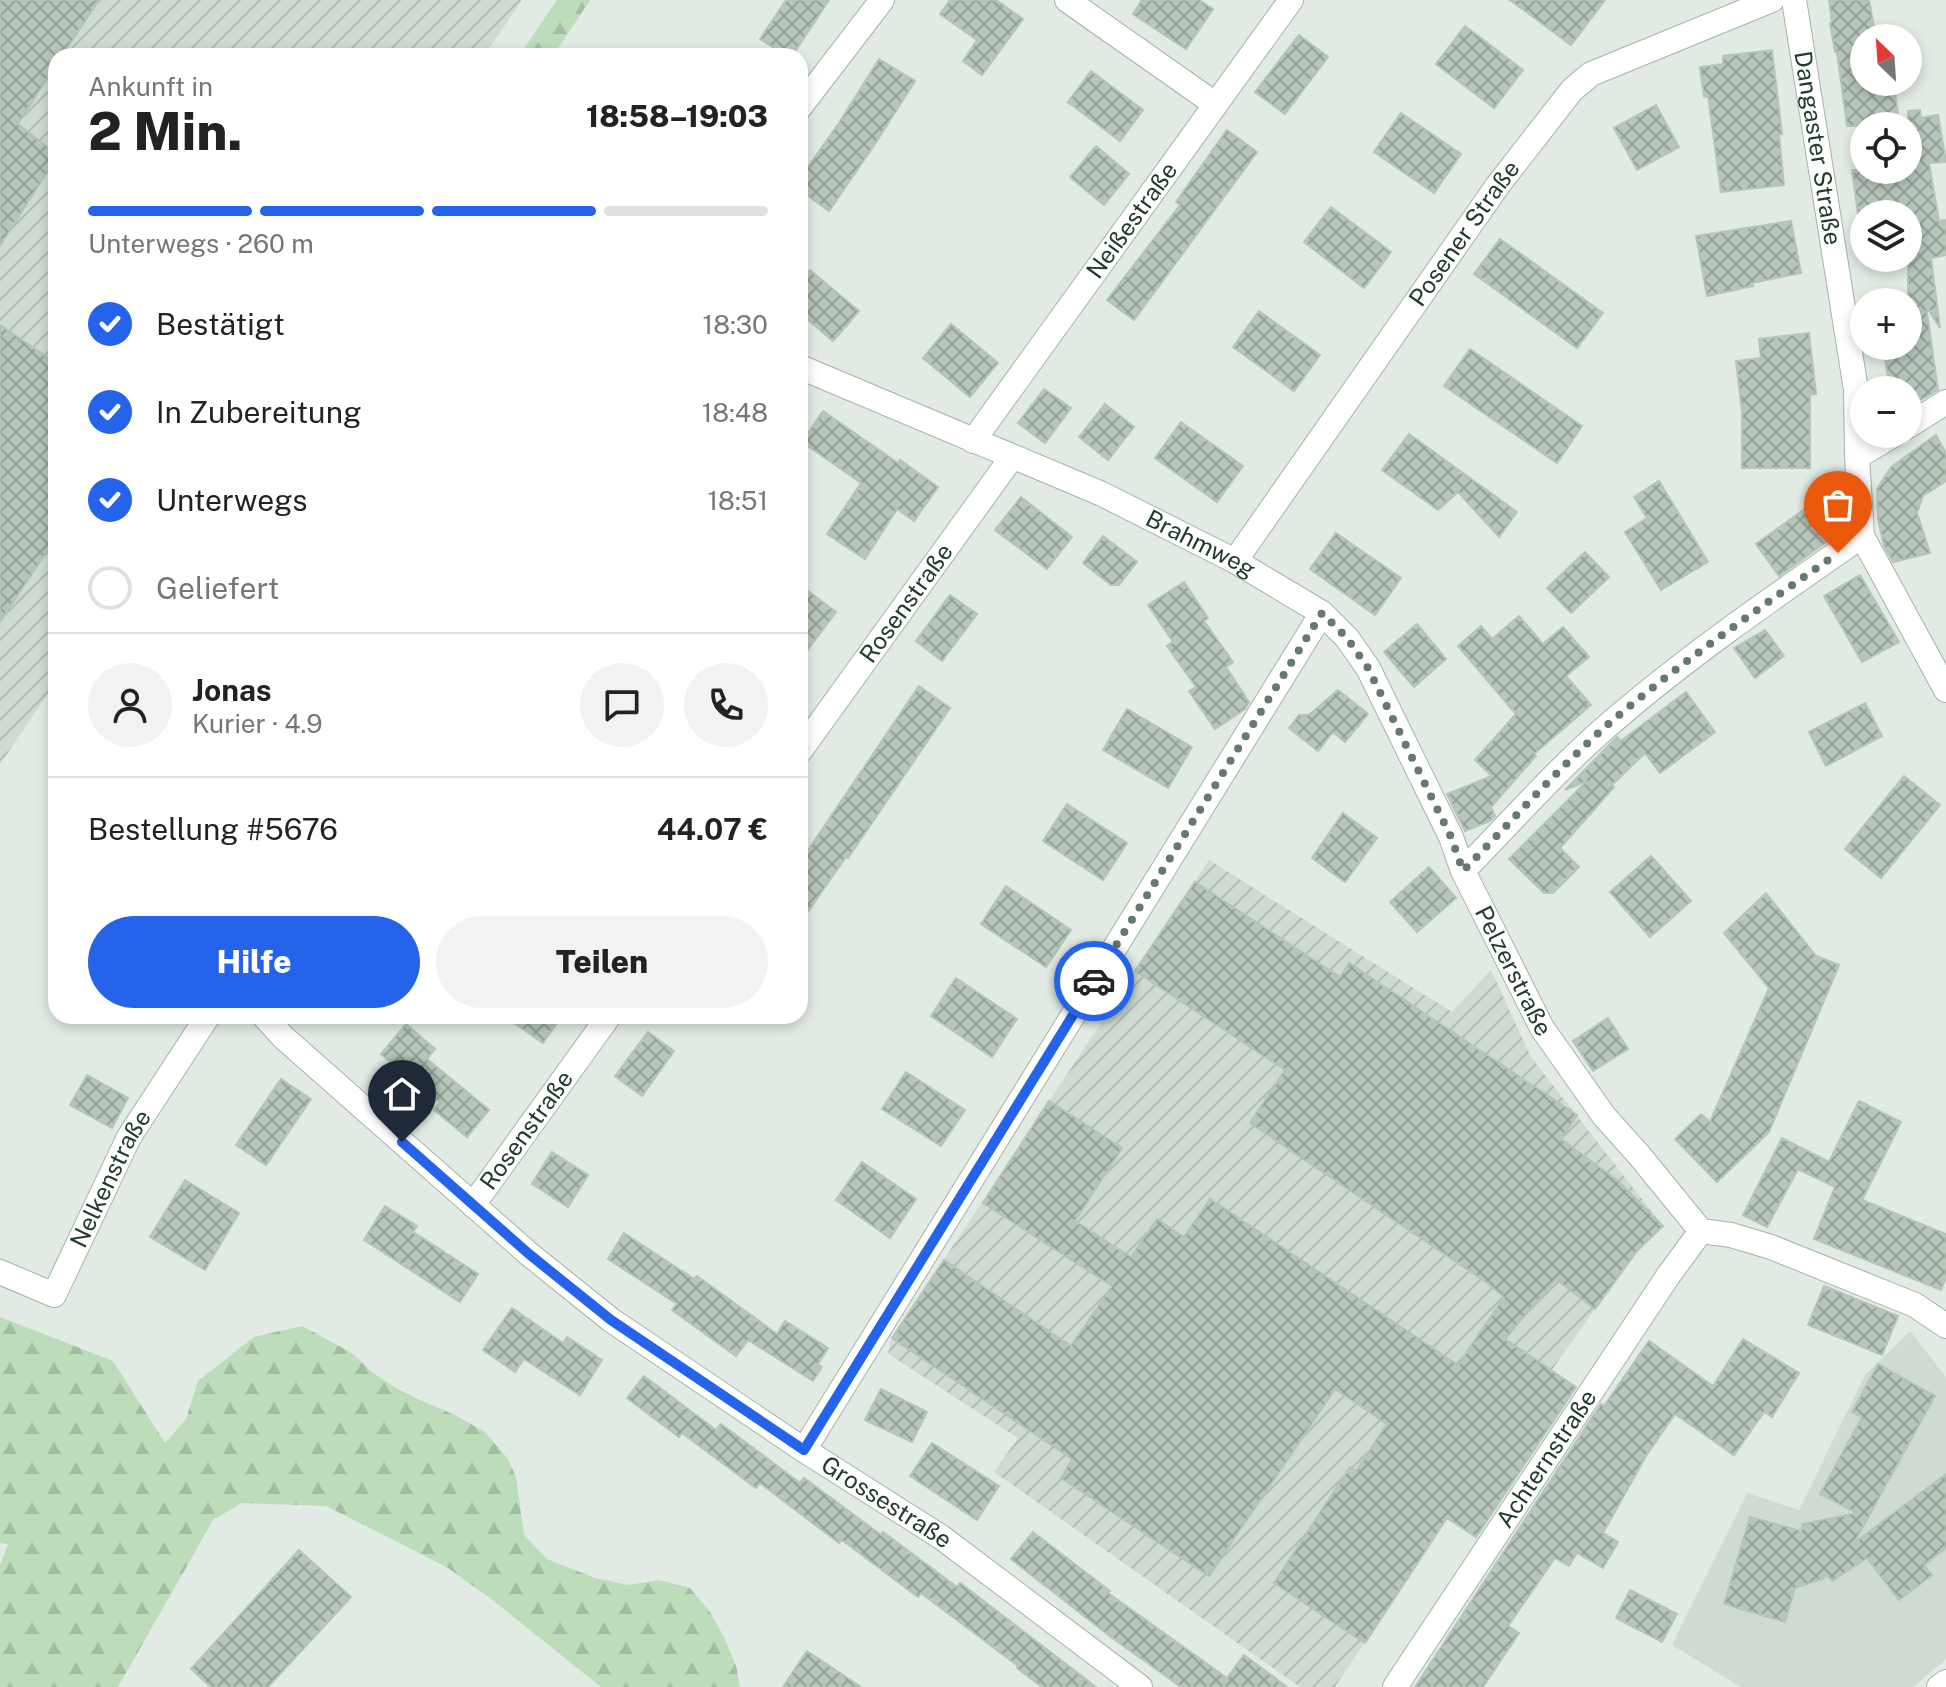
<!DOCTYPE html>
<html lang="de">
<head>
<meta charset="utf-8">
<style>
  :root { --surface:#fff; --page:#f2f2f2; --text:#222; --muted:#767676; --line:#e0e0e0; --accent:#2563eb }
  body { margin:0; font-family:"Public Sans",sans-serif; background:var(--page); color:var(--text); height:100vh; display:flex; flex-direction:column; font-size:30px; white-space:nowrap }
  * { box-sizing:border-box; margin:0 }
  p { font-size:26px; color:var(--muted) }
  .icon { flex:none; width:44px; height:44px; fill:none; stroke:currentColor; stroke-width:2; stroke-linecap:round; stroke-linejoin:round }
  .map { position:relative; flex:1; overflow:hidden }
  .panel { position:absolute; left:48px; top:48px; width:760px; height:976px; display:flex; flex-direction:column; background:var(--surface); border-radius:24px; box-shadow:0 4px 12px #0003 }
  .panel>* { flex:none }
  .needle { width:52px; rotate:335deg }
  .fabs { position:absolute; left:1850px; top:24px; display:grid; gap:16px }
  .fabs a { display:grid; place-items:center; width:72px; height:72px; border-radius:50%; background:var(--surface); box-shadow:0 4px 12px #0003; font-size:40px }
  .pin { position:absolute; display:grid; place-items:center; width:68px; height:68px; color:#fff; margin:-82px -34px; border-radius:50% 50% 50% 0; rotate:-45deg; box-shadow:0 0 8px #0007 }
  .pin .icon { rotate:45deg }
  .courier { position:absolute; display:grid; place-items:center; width:80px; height:80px; margin:-40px; border:6px solid #2563eb; border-radius:50%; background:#fff; color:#222; box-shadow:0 2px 10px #0007 }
  .head em { font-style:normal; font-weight:800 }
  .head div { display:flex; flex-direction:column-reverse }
  .head { display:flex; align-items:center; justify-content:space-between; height:136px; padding:0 40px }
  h1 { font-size:52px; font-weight:800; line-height:60px }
  .bar { display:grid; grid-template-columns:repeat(4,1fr); gap:12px 8px; align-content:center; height:96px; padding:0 40px }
  .bar i { height:10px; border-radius:6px; background:var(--line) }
  .bar .on { background:var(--accent) }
  .bar p { grid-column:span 4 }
  .line { display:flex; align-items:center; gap:20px; padding:0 40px; border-top:2px solid var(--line) }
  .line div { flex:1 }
  .round { display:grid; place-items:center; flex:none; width:84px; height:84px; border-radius:42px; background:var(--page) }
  ol { padding:0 40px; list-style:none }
  li { display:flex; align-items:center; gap:24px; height:88px }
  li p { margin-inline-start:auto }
  li .icon { padding:8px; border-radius:50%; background:var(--accent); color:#fff; stroke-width:4 }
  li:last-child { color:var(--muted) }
  li i { width:44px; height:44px; border:4px solid var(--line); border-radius:50% }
  .primary-button { display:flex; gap:16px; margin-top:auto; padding:16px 40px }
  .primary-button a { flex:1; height:92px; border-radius:48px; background:var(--accent); color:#fff; font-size:32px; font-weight:800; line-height:92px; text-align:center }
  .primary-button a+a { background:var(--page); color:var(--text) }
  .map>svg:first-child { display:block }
</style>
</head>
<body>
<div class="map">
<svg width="1946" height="1687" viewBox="0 0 1946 1687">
  <defs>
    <pattern id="industrial-furrows" width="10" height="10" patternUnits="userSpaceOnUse" patternTransform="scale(2)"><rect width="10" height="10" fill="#cfdbd2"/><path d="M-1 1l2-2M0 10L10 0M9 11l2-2" fill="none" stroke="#b1bdb4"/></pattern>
    <pattern id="forest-firs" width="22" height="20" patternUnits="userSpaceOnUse" patternTransform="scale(2)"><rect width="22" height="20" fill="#bcdcba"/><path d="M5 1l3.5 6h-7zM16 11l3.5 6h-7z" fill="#a1bea0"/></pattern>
    <pattern id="building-cross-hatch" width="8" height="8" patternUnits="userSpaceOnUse" patternTransform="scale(2)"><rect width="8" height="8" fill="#b7c6bb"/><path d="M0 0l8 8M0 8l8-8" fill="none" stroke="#94a298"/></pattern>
  </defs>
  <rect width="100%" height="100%" fill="#e1ebe3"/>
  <path fill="#cfdbd2" d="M 1910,1331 L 1946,1377 L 1946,1659 L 1913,1687 L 1741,1687 L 1672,1645 L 1747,1493 L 1799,1510 L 1865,1375 Z"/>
  <g fill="url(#industrial-furrows)">
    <path d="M 0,0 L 522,0 L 484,56 L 56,56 L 56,682 L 0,764 Z"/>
    <path d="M 1209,860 L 1452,1012 L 1491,970 L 1531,1057 L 1663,1226 L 1637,1251 L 1595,1309 L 1441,1527 L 1335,1687 L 1300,1687 L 994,1472 L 1018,1438 L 888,1354 L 892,1338 Z"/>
  </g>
  <g fill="url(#forest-firs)">
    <path d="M 557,0 L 590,0 L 553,56 L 519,56 Z"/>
    <path d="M 0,1317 L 113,1361 L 165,1443 L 186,1419 L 198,1381 L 254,1337 L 302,1326 L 352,1353 L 373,1373 L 391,1385 L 415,1398 L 455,1415 L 485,1432 L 508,1459 L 516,1477 L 524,1535 L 547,1559 L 595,1578 L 628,1585 L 659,1580 L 690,1588 L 710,1612 L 724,1637 L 736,1666 L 740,1687 L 601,1687 L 490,1598 L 448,1568 L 392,1539 L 326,1506 L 242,1503 L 213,1520 L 118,1687 L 0,1687 L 0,1565 L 8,1544 L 0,1543 Z"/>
  </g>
  <g fill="url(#building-cross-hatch)" stroke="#b4c5b8" stroke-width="2">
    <path d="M 0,0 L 99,0 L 62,56 L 56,56 L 56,65 L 18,124 L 56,154 L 56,158 L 0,246 Z"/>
    <path d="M 786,0 L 829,0 L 792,56 L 787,56 L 760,39 Z"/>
    <path d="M 950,0 L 996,0 L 1023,19 L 982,75 L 963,61 L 977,40 L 940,14 Z"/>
    <path d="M 1142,0 L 1199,0 L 1213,9 L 1186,49 L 1133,14 Z"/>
    <path d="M 1510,0 L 1605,0 L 1571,45 Z"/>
    <path d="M 1829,0 L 1869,0 L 1876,38 L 1864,38 L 1864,82 L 1893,82 L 1900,126 L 1847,126 L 1837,52 L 1835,52 L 1830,23 L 1832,22 Z"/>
    <path d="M 1465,26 L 1523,70 L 1494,108 L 1436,64 Z"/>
    <path d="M 1299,35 L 1328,57 L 1285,114 L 1255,92 Z"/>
    <path d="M 1772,50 L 1782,134 L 1779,134 L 1784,185 L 1721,192 L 1708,96 L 1704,97 L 1700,67 L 1723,64 L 1723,56 Z"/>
    <path d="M 879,59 L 915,81 L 873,147 L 829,211 L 800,190 L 800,178 L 839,123 Z"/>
    <path d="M 1091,71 L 1143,110 L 1120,141 L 1068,102 Z"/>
    <path d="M 1656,105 L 1679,147 L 1637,170 L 1614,128 Z"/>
    <path d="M 1920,110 L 1921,118 L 1938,115 L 1946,162 L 1929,163 L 1939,221 L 1946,220 L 1946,255 L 1931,258 L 1940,328 L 1926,306 L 1938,390 L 1922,399 L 1908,401 L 1908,390 L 1890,390 L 1883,346 L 1908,346 L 1908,214 L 1858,214 L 1852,170 L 1908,170 L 1908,111 Z"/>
    <path d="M 1401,113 L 1461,154 L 1434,193 L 1374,152 Z"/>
    <path d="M 1227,130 L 1257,152 L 1134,320 L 1107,300 L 1180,205 L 1176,202 Z"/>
    <path d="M 1096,146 L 1129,174 L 1104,205 L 1070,177 Z"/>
    <path d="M 1331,207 L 1391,252 L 1364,288 L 1304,242 Z"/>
    <path d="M 1791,221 L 1801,273 L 1752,283 L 1753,286 L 1707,296 L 1696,236 Z"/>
    <path d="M 1500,239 L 1603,313 L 1577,348 L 1474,274 Z"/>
    <path d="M 810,270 L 859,311 L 833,341 L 800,313 L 800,282 Z"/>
    <path d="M 1259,311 L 1320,355 L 1294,391 L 1233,347 Z"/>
    <path d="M 951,324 L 998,363 L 970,397 L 923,358 Z"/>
    <path d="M 0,325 L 56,363 L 56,538 L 0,622 Z"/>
    <path d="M 1809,333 L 1816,394 L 1810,395 L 1810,468 L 1742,468 L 1742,412 L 1736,361 L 1761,358 L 1759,339 Z"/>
    <path d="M 1470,349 L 1582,426 L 1557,463 L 1444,386 Z"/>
    <path d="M 1044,389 L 1071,408 L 1045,443 L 1018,423 Z"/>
    <path d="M 1105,404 L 1134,427 L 1108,460 L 1079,437 Z"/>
    <path d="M 823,411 L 898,463 L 900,460 L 938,487 L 914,521 L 897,509 L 865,559 L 827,534 L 861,483 L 802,442 Z"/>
    <path d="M 1181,422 L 1243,466 L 1217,502 L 1155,458 Z"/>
    <path d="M 1409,434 L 1517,512 L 1499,537 L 1458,492 L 1438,510 L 1382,470 Z"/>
    <path d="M 1936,435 L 1946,453 L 1946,481 L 1923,496 L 1917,513 L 1930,553 L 1893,562 L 1884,546 L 1878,519 L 1877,489 L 1891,467 Z"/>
    <path d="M 1659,481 L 1708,562 L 1661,590 L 1625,532 L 1647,518 L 1634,497 Z"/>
    <path d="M 1021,497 L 1072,537 L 1047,569 L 995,530 Z"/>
    <path d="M 1813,503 L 1836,535 L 1779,576 L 1756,544 Z"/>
    <path d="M 1336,533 L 1401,578 L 1375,615 L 1310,569 Z"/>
    <path d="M 1103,536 L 1137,562 L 1119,585 L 1111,585 L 1083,563 Z"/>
    <path d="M 1585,552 L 1609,577 L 1571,613 L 1547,588 Z"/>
    <path d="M 1860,575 L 1899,642 L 1862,662 L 1824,596 Z"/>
    <path d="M 1184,582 L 1208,618 L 1204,621 L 1233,662 L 1226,667 L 1249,702 L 1245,709 L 1215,729 L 1189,691 L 1196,687 L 1167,646 L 1173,642 L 1148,605 Z"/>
    <path d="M 800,585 L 836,612 L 800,660 Z"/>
    <path d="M 950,595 L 977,614 L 942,661 L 916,641 Z"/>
    <path d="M 1519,616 L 1543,644 L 1563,627 L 1589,657 L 1566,676 L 1591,705 L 1534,754 L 1536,756 L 1491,807 L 1495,816 L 1490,821 L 1465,831 L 1447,794 L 1492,776 L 1475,760 L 1516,714 L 1458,646 L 1481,626 L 1492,639 Z"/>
    <path d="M 1417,624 L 1446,659 L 1414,687 L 1384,652 Z"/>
    <path d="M 1765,630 L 1784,656 L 1755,678 L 1734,648 Z"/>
    <path d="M 919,686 L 950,708 L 848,858 L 846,857 L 800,923 L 800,862 Z"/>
    <path d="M 1338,690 L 1368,714 L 1345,742 L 1333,732 L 1318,751 L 1289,728 L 1299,715 L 1309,715 Z"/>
    <path d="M 1686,692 L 1715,732 L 1660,773 L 1645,753 L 1612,785 L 1614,787 L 1560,848 L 1579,867 L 1553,893 L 1544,893 L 1509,859 L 1587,781 L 1565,790 L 1613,741 L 1617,737 L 1621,741 Z"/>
    <path d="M 1865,703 L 1882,736 L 1826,766 L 1809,732 Z"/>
    <path d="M 1127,709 L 1192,747 L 1168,788 L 1103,750 Z"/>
    <path d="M 1904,776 L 1940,805 L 1881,878 L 1845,849 Z"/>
    <path d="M 1067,804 L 1127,843 L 1103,880 L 1043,841 Z"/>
    <path d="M 1343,813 L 1377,838 L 1345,882 L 1312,858 Z"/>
    <path d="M 1651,856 L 1691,901 L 1650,937 L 1610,892 Z"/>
    <path d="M 1429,867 L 1456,898 L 1417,932 L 1390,902 Z"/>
    <path d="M 1195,882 L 1340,977 L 1349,963 L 1577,1115 L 1561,1139 L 1618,1181 L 1663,1226 L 1637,1251 L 1595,1309 L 1556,1279 L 1505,1339 L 1576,1387 L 1476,1537 L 1447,1518 L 1365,1643 L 1274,1583 L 1350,1467 L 1356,1471 L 1387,1424 L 1335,1389 L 1209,1576 L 1061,1478 L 1072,1459 L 892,1338 L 944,1260 L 1071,1346 L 1112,1286 L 983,1203 L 1049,1101 L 1122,1148 L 1075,1221 L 1131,1257 L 1157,1219 L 1184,1237 L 1210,1199 L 1458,1365 L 1504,1297 L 1486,1282 L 1250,1123 L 1285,1070 L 1135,971 Z"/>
    <path d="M 1006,886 L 1071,930 L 1046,967 L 981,924 Z"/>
    <path d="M 1766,893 L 1816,956 L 1839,965 L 1769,1132 L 1717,1182 L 1675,1139 L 1701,1114 L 1710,1122 L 1769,988 L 1724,933 Z"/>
    <path d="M 956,978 L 1017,1019 L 992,1057 L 931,1016 Z"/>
    <path d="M 504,1016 L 562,1016 L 543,1043 Z"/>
    <path d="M 1608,1018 L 1628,1049 L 1593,1071 L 1573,1041 Z"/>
    <path d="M 406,1024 L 435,1049 L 427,1059 L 489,1110 L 467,1137 L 434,1110 L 440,1102 L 381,1054 Z"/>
    <path d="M 648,1032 L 674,1051 L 642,1096 L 615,1076 Z"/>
    <path d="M 906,1072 L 965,1110 L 941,1146 L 882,1109 Z"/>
    <path d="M 87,1075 L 128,1098 L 112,1128 L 70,1105 Z"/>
    <path d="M 281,1079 L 311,1099 L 266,1165 L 236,1145 Z"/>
    <path d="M 1859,1101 L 1901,1122 L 1862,1200 L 1946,1234 L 1946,1277 L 1941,1290 L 1814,1239 L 1835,1187 L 1798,1169 L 1767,1227 L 1743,1215 L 1782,1138 L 1829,1162 Z"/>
    <path d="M 552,1152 L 588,1175 L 568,1207 L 532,1184 Z"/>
    <path d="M 862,1162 L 916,1199 L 890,1238 L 836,1200 Z"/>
    <path d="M 185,1180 L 239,1213 L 205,1270 L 150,1237 Z"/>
    <path d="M 385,1206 L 417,1226 L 413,1232 L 478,1274 L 460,1302 L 364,1240 Z"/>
    <path d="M 624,1233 L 694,1279 L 697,1276 L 777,1334 L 785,1321 L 828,1348 L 818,1364 L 822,1367 L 813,1381 L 748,1340 L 736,1356 L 672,1310 L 677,1304 L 608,1259 Z"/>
    <path d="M 1824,1286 L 1898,1316 L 1882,1355 L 1808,1325 Z"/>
    <path d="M 512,1308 L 563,1343 L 567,1337 L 602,1360 L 580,1395 L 524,1359 L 515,1372 L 483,1350 Z"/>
    <path d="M 1743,1339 L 1799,1373 L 1772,1417 L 1764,1412 L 1734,1455 L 1675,1414 L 1646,1456 L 1603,1533 L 1618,1542 L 1603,1568 L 1577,1553 L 1569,1566 L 1555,1558 L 1508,1626 L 1519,1633 L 1483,1687 L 1415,1687 L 1601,1404 L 1604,1406 L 1649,1341 L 1713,1386 Z"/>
    <path d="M 1878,1364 L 1935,1396 L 1854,1543 L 1946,1474 L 1946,1548 L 1924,1565 L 1932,1575 L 1899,1600 L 1867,1558 L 1832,1581 L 1827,1575 L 1822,1579 L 1795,1588 L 1785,1622 L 1724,1604 L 1750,1517 L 1801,1531 L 1803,1524 L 1857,1513 L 1820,1494 L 1862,1417 L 1852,1412 Z"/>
    <path d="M 644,1376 L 716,1430 L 721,1424 L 800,1483 L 804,1478 L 881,1535 L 883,1532 L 957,1587 L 960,1583 L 1096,1687 L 1042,1687 L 1017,1668 L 1018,1666 L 921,1593 L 918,1597 L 842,1540 L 839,1543 L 760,1483 L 756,1488 L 682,1433 L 679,1437 L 627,1398 Z"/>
    <path d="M 881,1389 L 927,1412 L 912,1442 L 865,1420 Z"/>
    <path d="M 932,1443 L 999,1486 L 977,1520 L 910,1476 Z"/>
    <path d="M 1033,1532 L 1110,1591 L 1108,1593 L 1227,1678 L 1244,1655 L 1287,1687 L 1181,1687 L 1111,1637 L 1011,1559 Z"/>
    <path d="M 299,1550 L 351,1597 L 268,1687 L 211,1687 L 191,1669 Z"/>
    <path d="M 1630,1590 L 1677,1614 L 1662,1642 L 1616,1618 Z"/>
    <path d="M 807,1651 L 861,1687 L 783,1687 Z"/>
  </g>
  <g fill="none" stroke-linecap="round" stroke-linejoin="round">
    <defs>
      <g id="minor">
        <path d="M 1067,0 L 1215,104"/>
        <path id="s1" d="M 1794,0 L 1856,390 L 1857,457 L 1862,536 L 1946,690"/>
        <path d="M 800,107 L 882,0"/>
        <path id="s2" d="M 800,367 L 1102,494 L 1235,561 L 1322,613 L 1347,638 L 1368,668 L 1451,837 L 1463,871 L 1542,1028 L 1604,1116 L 1639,1155 L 1701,1231 L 1731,1235 L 1771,1247 L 1915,1305 L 1946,1326"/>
        <path d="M 1908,426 L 1946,402"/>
        <path id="s3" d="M 973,441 L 1291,0"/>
        <path d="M 1857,457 L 1895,434"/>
        <path id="s4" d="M 1235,561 L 1498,185 L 1572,90 L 1591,74 L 1772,0"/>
        <path id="s5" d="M 800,751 L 1012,457"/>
        <path d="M 1463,871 C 1512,821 1560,766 1613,721 C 1692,653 1777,595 1862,536"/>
        <path id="s6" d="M 264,1016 L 283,1037 L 529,1254 L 611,1320 L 804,1450 L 941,1537 L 1140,1687"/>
        <path id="s7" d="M 473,1205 L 609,1016"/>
        <path id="s8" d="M 0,1272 L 54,1295 L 129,1137 L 208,1016"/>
        <path d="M 804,1450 L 1322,613"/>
        <path id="s9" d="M 1395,1687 L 1668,1276 L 1701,1231"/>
        <path d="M 1939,1687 L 1946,1682"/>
      </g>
    </defs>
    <use href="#minor" stroke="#a4b3a8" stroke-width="26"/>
    <use href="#minor" stroke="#fff" stroke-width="24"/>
  </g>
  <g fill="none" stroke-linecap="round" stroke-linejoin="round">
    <path stroke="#65796c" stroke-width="8" stroke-dasharray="0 14.4" d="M 1094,981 L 1322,613 L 1347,638 L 1368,668 L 1451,837 L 1463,871 C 1512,821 1560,766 1613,720 C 1684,660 1761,607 1838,553"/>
    <path stroke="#2563eb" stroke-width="10" d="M 402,1142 L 529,1254 L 611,1320 L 804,1450 L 1094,981"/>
  </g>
  <g text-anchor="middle" stroke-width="6" stroke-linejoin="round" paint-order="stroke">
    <g font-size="24" fill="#223c2c" stroke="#f2f8f3">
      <text dy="8" stroke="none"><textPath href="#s1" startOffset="150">Dangaster Straße</textPath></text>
      <text dy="8" stroke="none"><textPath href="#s3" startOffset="272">Neißestraße</textPath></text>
      <text dy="8" stroke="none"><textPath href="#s4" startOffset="400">Posener Straße</textPath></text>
      <text dy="8" stroke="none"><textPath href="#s2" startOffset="438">Brahmweg</textPath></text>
      <text dy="8" stroke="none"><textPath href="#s5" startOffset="182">Rosenstraße</textPath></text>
      <text dy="8" stroke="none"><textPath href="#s2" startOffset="986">Pelzerstraße</textPath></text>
      <text dy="8" stroke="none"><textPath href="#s7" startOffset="92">Rosenstraße</textPath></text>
      <text dy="8" stroke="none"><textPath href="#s8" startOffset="188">Nelkenstraße</textPath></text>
      <text dy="8" stroke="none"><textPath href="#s9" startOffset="274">Achternstraße</textPath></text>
      <text dy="8" stroke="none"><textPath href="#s6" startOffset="792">Grossestraße</textPath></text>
    </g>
  </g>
</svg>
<div class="fabs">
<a><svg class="needle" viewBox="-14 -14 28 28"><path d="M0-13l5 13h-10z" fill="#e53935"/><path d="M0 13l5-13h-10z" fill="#767676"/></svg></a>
<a><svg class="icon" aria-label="locate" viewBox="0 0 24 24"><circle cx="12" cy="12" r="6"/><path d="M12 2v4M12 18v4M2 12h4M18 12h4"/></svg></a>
<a><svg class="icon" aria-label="layers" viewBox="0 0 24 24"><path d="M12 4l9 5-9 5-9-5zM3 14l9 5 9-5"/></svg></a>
<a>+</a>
<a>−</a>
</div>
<div class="pin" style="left:1838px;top:553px;background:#ea580c"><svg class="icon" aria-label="bag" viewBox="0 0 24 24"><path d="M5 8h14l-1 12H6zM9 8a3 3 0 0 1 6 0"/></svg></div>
<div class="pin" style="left:402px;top:1142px;background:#1f2937"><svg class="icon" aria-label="home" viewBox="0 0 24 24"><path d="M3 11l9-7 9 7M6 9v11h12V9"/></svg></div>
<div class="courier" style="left:1094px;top:981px"><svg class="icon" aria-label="car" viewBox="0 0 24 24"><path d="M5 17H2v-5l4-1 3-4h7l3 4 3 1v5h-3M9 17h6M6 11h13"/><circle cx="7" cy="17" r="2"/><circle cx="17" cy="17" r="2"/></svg></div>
<section class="panel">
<div class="head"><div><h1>2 Min.</h1><p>Ankunft in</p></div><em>18:58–19:03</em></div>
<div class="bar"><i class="on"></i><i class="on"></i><i class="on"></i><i></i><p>Unterwegs · 260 m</p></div>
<ol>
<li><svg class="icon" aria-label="check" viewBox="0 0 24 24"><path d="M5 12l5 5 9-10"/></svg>Bestätigt<p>18:30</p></li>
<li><svg class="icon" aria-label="check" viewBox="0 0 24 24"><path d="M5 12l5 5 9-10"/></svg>In Zubereitung<p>18:48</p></li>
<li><svg class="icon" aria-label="check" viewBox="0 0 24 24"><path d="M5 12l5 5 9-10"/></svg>Unterwegs<p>18:51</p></li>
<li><i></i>Geliefert</li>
</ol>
<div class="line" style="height:144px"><a class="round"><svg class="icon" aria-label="person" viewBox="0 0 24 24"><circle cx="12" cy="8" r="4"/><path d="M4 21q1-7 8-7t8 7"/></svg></a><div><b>Jonas</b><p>Kurier · 4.9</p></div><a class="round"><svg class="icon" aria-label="chat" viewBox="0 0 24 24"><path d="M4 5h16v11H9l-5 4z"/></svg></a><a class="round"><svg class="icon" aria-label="phone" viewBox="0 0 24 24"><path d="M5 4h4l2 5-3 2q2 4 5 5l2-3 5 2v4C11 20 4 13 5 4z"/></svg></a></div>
<div class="line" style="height:104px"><div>Bestellung #5676</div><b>44.07 €</b></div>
<div class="primary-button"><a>Hilfe</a><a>Teilen</a></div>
</section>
</div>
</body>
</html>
